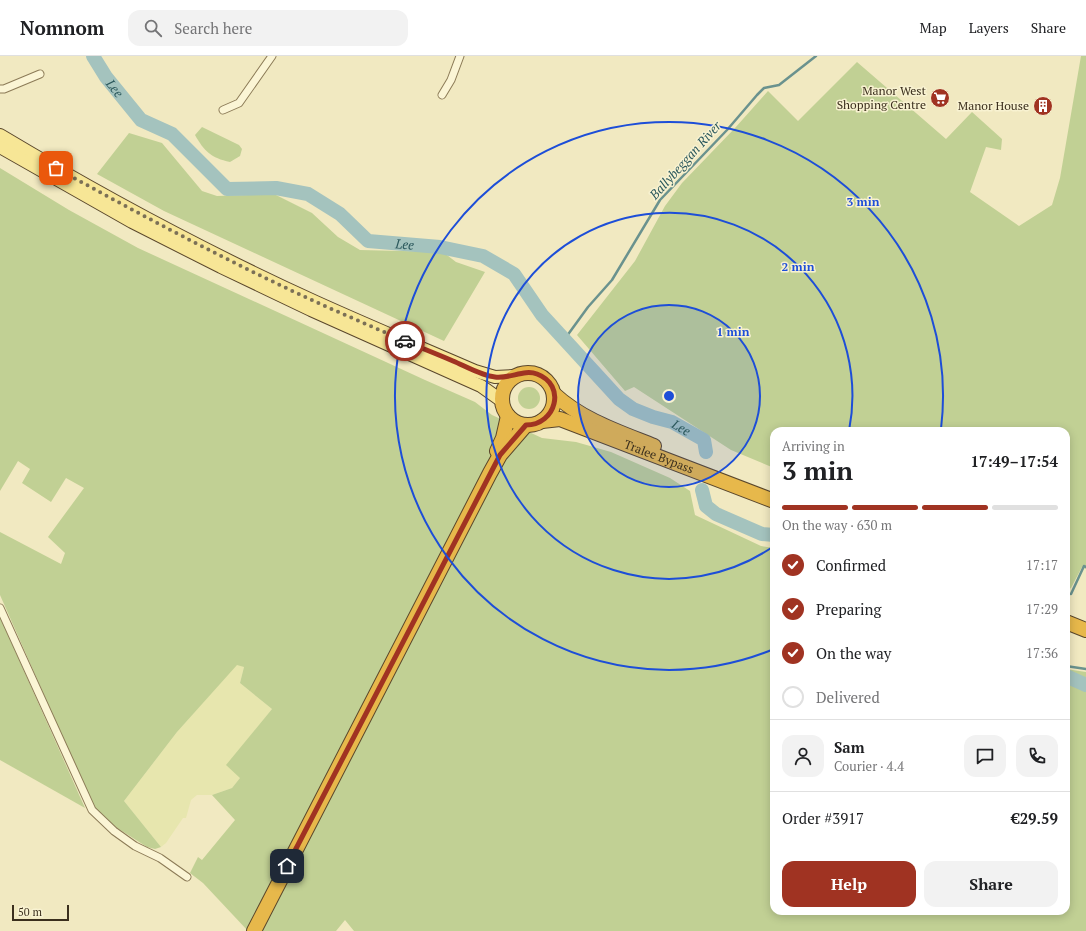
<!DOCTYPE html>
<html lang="en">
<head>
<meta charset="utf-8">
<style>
  :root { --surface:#fff; --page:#f2f2f2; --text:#202124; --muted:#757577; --line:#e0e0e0; --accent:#a03322 }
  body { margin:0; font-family:"PT Serif",serif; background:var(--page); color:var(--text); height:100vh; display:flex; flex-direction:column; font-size:15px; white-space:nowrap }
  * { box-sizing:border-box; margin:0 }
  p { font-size:13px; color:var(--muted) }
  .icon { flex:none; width:22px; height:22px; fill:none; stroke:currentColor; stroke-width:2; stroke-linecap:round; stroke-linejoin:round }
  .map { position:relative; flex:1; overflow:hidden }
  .panel { position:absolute; left:770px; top:371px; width:300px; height:488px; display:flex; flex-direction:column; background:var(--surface); border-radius:12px; box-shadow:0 2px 10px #0003 }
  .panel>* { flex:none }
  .scale { position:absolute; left:12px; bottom:10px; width:57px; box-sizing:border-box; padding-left:4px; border:2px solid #3b2f1d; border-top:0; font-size:11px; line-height:14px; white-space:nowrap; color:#3b2f1d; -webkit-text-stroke:3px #f8f2d1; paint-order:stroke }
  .pin { position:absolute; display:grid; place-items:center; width:34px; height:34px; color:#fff; margin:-17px; border-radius:8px; box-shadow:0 2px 6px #0006 }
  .courier { position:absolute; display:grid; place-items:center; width:40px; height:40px; margin:-20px; border:3px solid #a03322; border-radius:50%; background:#fff; color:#222; box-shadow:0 1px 5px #0007 }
  .headline em { font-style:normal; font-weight:700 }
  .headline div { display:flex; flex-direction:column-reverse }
  .headline { display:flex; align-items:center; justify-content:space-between; height:68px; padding:0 12px }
  h1 { font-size:26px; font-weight:700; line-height:30px }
  .bar { display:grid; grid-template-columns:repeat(4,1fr); gap:6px 4px; align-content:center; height:48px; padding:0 12px }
  .bar i { height:5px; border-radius:3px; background:var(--line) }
  .bar .on { background:var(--accent) }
  .bar p { grid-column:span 4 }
  .line { display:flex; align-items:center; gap:10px; padding:0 12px; border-top:1px solid var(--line) }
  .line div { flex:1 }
  .round { display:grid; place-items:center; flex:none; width:42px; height:42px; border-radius:12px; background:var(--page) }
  ol { padding:0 12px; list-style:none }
  li { display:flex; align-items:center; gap:12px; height:44px }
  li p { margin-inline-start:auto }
  li .icon { padding:4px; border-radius:50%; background:var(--accent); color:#fff; stroke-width:4 }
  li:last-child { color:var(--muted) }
  li i { width:22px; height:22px; border:2px solid var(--line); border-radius:50% }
  .button { display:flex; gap:8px; margin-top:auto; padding:8px 12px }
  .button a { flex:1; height:46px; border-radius:12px; background:var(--accent); color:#fff; font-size:16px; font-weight:700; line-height:46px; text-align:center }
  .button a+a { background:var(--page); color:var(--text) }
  header { display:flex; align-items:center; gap:24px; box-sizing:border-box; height:56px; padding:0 20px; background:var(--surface); border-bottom:1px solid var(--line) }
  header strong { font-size:19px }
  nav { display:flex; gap:22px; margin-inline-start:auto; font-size:14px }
  .search { width:280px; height:36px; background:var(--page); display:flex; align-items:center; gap:10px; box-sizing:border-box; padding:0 14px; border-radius:12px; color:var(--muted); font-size:15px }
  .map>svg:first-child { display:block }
</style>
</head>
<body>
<header>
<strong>Nomnom</strong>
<div class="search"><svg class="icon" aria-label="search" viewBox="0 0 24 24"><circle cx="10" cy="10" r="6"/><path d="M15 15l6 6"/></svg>Search here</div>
<nav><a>Map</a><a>Layers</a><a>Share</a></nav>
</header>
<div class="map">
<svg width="1086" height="875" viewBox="0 0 1086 875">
  <rect width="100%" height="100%" fill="#f1e9c1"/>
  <path fill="#e7e6ae" d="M 237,608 L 244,611 L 240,627 L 272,653 L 227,709 L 241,721 L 232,732 L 212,739 L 197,739 L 191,744 L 186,762 L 183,762 L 166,787 L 161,791 L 124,745 L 177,676 Z"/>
  <g fill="#c1d094">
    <path d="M 1081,0 L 1086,0 L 1086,513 L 1082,511 L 1071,532 L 1066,535 L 1066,375 L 774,375 L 774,412 L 731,394 L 634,331 L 625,335 L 577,279 L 635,205 L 665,150 L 682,127 L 735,72 L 768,35 L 798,65 L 857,6 L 946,83 L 972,56 L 1002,83 L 1001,94 L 986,91 L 970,136 L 1019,170 L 1052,149 L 1060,122 Z"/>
    <path d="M 202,71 L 239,89 L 242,93 L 240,100 L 230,106 C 211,102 204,95 195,79 Z"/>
    <path d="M 129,77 L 162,87 L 202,135 L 217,140 L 274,138 L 312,157 L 338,181 L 360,194 L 443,196 L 456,206 L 485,216 L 444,285 L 164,155 L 97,118 Z"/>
    <path d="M 0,112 L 69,154 L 138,192 L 425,324 L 475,346 L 492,359 L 542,382 L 576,386 L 611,396 L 670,422 L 690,435 L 695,459 L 761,490 L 774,492 L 774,855 L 1066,855 L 1066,613 L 1086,616 L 1086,875 L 354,875 L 345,864 L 336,875 L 248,875 L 203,827 L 190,817 L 198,801 L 202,804 L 235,764 L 212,739 L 232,732 L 240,722 L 226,709 L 272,653 L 240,627 L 244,611 L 237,609 L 177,676 L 124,745 L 161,791 L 155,793 L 147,791 L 111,768 L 93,750 L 0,539 L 0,476 L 61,508 L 65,497 L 48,481 L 84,432 L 66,422 L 51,446 L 22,427 L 30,413 L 18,405 L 0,435 Z"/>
    <circle cx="529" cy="342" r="11"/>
    <path d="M 0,561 L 85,752 L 0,704 Z"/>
  </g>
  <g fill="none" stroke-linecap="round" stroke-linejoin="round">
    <g stroke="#6a928e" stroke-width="2.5">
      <path d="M 564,284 L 588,251 L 612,224 L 660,144 L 727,74 L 757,39 L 764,32 L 779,29 L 816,0"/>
      <path d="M 1071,538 L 1084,510 L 1086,511"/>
      <path d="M 1066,610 L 1086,613"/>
    </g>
    <g stroke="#a4c3be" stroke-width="14">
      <path id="s1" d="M 93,0 L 106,21 L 141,64 L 172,78 L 227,133 L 276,132 L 308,138 L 340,158 L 368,185 L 440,191 L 483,200 L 514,218 L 542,259 L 619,343 L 633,353 L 653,361 L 672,366 L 704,384 L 706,396"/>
      <path d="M 702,434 L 706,450 L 716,458 L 762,478 L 774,479"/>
      <path d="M 1066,620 L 1086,629"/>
    </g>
    <defs>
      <g id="street">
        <path d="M 0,33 L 4,33 L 40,18"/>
        <path d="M 442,39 L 451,24 L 460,0"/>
        <path d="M 223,54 L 239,47 L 272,0"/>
        <path d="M 0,552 L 92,754 L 114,775 L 135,790 L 160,802 L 187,821"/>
      </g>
      <g id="primary">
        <path d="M 0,79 C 102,140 208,197 316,246 C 369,270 422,292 475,315 L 495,321 L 515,320"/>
        <path d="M 0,91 L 132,166 L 221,211 L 311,254 L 481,330 L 502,345"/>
      </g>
      <g id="highway">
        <circle cx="528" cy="343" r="26"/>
        <path d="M 554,338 C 582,364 619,376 654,390"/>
        <path id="s2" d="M 542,365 L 560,363 L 774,445"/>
        <path d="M 497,395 L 503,382 L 508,360"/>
        <path d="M 1066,566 L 1086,574"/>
        <path d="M 254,875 L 490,417 L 500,399 L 526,369"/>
      </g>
    </defs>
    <use href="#street" stroke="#8c7b57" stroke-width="9"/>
    <use href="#primary" stroke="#5a472c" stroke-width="14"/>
    <use href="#highway" stroke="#5a472c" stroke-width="16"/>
    <use href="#street" stroke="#fbf5d5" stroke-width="7"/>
    <use href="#primary" stroke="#f7e696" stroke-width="12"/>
    <use href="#highway" stroke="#e7b84b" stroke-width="14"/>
  </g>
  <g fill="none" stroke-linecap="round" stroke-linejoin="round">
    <path stroke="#7b7056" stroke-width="4" stroke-dasharray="0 7.2" d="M 56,112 C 141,159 227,205 316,246 C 345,259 375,272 405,285"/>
    <path stroke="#a03322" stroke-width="5" d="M 287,810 L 500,399 L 526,369 C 556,369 567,329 537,318 C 524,313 510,323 495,321 C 482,320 465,310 453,305 C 437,298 421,292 405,285"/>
  </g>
  <circle cx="669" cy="340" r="91" fill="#1d4ed8" fill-opacity=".12"/>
  <g fill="none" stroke="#1d4ed8" stroke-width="2">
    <circle cx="669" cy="340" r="91"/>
    <path d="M774 490A183 183 0 1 1 849 375"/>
    <path d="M774 593A274 274 0 1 1 941 373"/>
  </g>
  <defs>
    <symbol id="supermarket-disc" viewBox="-11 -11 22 22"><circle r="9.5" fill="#a03322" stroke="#f8f2d1"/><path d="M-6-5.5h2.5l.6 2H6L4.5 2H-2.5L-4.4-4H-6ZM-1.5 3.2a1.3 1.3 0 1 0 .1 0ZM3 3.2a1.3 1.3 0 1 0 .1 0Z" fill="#fff"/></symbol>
    <symbol id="building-disc" viewBox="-11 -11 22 22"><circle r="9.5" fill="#a03322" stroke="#f8f2d1"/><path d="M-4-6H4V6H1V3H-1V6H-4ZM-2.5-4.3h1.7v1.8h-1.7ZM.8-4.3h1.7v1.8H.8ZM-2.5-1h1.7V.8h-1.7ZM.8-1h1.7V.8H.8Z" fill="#fff"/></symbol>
  </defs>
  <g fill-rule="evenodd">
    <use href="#supermarket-disc" x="929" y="31" width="22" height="22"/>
    <use href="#building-disc" x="1032" y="39" width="22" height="22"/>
  </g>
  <g text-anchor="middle" stroke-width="3" stroke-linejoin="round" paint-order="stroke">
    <g font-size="12" fill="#3b2f1d" stroke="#f8f2d1" text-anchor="end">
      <text x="926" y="39">Manor West<tspan x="926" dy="14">Shopping Centre</tspan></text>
      <text x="1029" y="54">Manor House</text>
    </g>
    <g font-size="12" fill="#3b2f1d" stroke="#f8f2d1">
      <text dy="4" stroke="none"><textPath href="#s2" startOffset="124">Tralee Bypass</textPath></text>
    </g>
    <g font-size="13" font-style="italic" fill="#2b585c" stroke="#f8f2d1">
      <text dy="5" stroke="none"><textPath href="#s1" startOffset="39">Lee</textPath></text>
      <text transform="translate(685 104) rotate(-48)" y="5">Ballybeggan River</text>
      <text dy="5" stroke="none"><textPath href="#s1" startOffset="387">Lee</textPath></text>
      <text dy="5" stroke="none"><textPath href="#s1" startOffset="735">Lee</textPath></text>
    </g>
  </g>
  <circle cx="669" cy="340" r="6" fill="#1d4ed8" stroke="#f8f2d1" stroke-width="2"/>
  <g font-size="12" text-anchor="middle" font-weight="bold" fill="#1d4ed8" stroke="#f8f2d1" stroke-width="3" stroke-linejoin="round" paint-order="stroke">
    <text x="863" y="150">3 min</text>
    <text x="798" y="215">2 min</text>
    <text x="733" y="280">1 min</text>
  </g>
</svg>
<div class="scale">50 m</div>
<div class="pin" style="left:56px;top:112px;background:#ea580c"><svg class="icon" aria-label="bag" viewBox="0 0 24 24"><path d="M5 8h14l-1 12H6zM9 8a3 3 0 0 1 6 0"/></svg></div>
<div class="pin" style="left:287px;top:810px;background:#1f2937"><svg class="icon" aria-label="home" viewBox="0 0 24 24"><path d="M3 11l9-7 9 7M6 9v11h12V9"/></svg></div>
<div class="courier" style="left:405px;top:285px"><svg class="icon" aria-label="car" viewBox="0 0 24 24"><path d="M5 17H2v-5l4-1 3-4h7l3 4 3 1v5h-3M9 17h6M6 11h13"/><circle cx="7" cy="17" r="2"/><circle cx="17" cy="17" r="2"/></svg></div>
<section class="panel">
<div class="headline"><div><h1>3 min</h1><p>Arriving in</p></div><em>17:49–17:54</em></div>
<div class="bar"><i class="on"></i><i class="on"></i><i class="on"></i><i></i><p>On the way · 630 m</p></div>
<ol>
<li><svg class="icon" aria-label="check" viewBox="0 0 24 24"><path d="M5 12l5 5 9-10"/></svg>Confirmed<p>17:17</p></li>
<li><svg class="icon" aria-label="check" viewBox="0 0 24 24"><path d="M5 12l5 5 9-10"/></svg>Preparing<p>17:29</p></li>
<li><svg class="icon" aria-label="check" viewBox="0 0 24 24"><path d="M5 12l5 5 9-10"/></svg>On the way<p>17:36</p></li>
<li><i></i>Delivered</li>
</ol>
<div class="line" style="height:72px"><a class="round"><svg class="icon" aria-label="person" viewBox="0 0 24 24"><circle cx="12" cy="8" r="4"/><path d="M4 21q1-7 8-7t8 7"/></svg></a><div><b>Sam</b><p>Courier · 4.4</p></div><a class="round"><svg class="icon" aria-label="chat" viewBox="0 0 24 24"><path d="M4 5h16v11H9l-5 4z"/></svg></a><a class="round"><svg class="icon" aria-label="phone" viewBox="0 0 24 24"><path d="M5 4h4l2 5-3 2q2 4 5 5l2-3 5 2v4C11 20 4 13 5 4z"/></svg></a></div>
<div class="line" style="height:52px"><div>Order #3917</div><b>€29.59</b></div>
<div class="button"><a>Help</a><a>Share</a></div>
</section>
</div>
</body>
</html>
